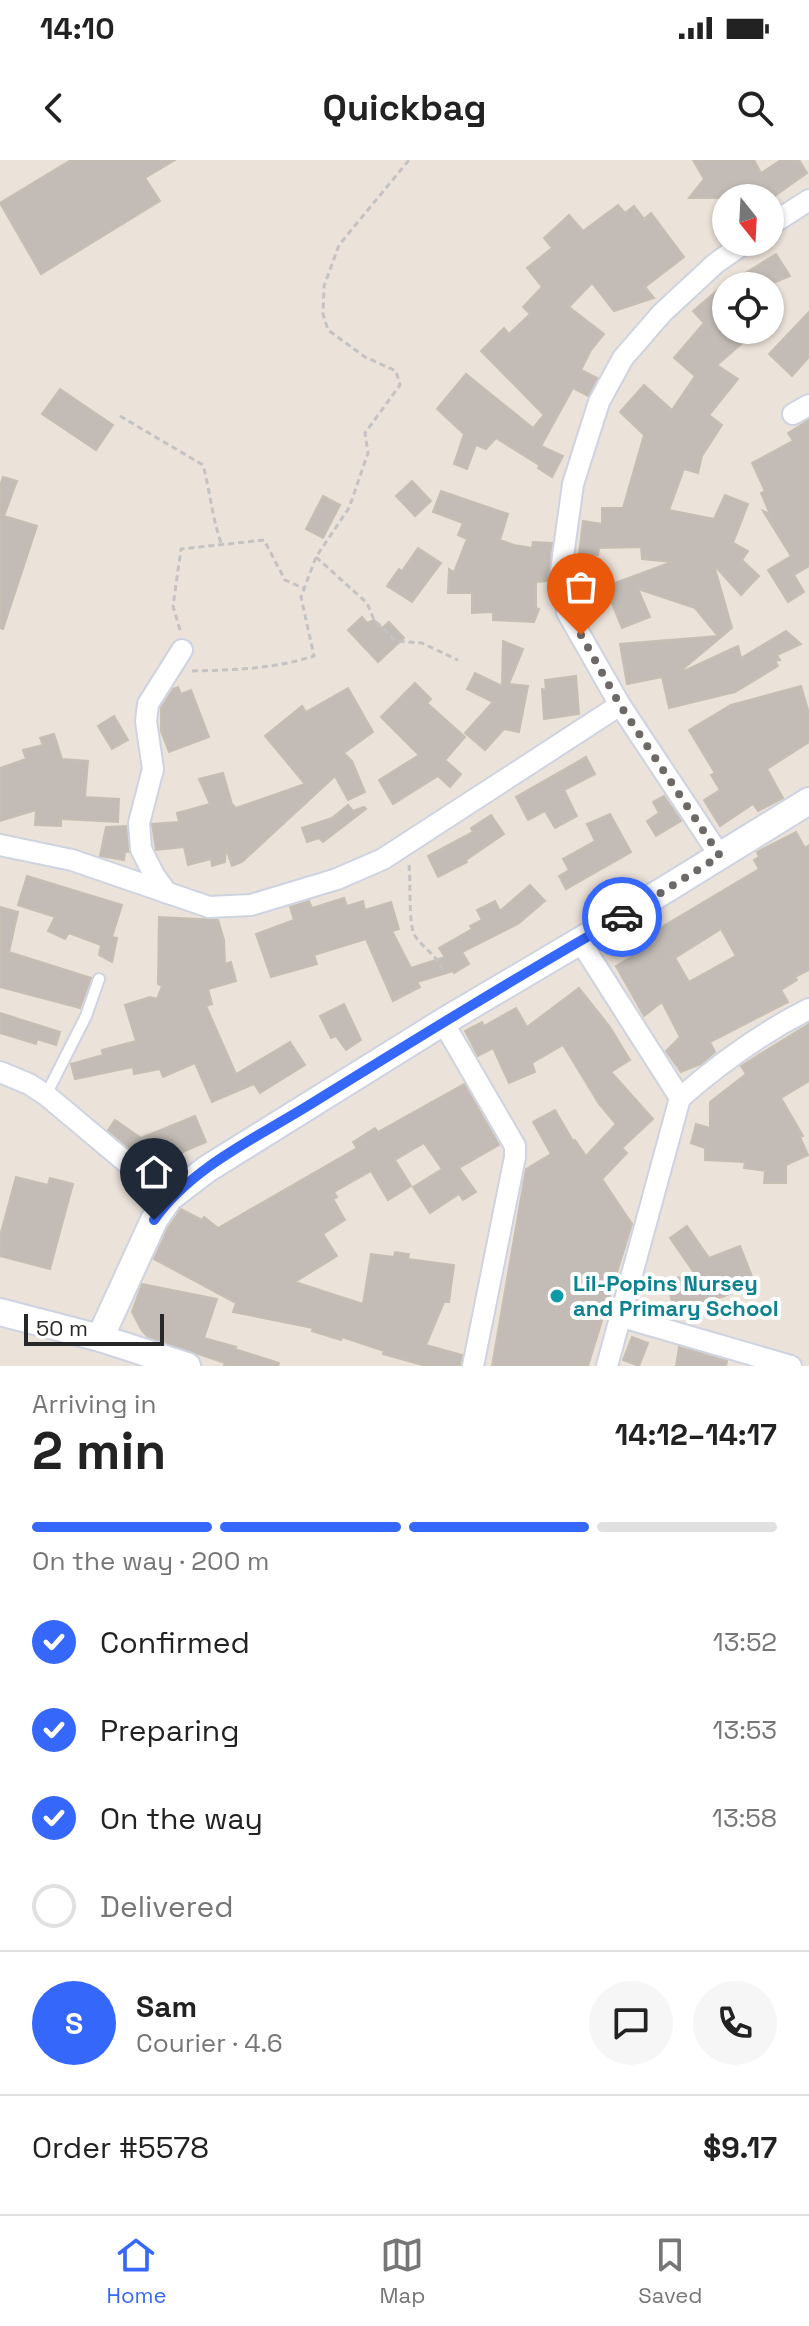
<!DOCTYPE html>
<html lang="en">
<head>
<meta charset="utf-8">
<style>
  :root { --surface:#fff; --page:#f6f6f6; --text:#222; --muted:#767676; --line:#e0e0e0; --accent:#3667fb }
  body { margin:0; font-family:"Space Grotesk",sans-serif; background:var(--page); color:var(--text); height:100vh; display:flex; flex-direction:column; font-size:30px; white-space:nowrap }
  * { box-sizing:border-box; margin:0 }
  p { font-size:26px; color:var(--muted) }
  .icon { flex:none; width:44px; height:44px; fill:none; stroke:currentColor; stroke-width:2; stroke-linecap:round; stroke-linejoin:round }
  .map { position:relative; height:1206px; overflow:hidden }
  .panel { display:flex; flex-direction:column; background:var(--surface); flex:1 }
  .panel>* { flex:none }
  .needle { width:52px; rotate:162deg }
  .tools { position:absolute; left:712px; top:24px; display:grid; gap:16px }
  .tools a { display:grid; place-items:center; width:72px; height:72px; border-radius:50%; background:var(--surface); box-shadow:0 2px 6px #0004; font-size:40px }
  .scale { position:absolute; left:24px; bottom:20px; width:140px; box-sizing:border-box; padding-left:8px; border:4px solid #282828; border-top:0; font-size:22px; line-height:28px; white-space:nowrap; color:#282828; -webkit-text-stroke:6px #fff; paint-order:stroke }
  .pin { position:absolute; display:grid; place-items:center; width:68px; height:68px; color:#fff; margin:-82px -34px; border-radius:50% 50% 50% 0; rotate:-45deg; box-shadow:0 0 8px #0007 }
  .pin .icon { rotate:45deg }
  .courier { position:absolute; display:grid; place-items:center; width:80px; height:80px; margin:-40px; border:6px solid #3667fb; border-radius:50%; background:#fff; color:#222; box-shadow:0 2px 10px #0007 }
  .overview em { font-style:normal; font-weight:700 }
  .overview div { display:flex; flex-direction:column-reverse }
  .overview { display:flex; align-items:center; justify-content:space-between; height:136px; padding:0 32px }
  h1 { font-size:52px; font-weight:700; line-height:60px }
  .bar { display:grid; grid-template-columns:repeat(4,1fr); gap:12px 8px; align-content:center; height:96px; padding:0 32px }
  .bar i { height:10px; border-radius:6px; background:var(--line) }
  .bar .current { background:var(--accent) }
  .bar p { grid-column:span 4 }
  .line { display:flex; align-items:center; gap:20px; padding:0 32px; border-top:2px solid var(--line) }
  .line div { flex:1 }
  .round { display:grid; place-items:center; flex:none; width:84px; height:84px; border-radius:42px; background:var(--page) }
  ol { padding:0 32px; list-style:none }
  li { display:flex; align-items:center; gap:24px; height:88px }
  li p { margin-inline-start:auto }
  li .icon { padding:8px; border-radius:50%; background:var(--accent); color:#fff; stroke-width:4 }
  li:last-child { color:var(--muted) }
  li i { width:44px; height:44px; border:4px solid var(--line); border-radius:50% }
  .status { display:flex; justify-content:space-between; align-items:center; height:56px; padding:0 40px; background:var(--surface); direction:ltr }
  .status svg { height:22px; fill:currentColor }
  header { display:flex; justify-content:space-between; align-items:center; height:104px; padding:0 32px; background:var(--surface); font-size:36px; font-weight:700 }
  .menu { display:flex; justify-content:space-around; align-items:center; height:112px; border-top:2px solid var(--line); background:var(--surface); font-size:22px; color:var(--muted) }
  .menu a { display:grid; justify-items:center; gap:4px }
  .menu .current { color:var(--accent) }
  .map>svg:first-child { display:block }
</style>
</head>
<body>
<div class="status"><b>14:10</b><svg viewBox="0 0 49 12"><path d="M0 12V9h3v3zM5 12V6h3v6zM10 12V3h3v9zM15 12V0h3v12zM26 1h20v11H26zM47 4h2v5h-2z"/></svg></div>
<header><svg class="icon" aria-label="back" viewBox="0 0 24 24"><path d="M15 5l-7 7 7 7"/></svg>Quickbag<svg class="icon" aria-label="search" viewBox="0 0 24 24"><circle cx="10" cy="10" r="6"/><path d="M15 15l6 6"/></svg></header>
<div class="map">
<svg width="809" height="1206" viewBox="0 0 809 1206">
  <rect width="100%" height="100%" fill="#ebe2d9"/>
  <g fill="#c3bcb6" stroke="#c6beb3" stroke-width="2" fill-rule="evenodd">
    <path d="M 71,0 L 175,0 L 145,18 L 160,41 L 41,114 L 0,43 Z"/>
    <path d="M 693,0 L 754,0 L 761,13 L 781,0 L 799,0 L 807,13 L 772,38 L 689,38 L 704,19 Z"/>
    <path d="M 618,45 L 625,53 L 634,46 L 644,59 L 651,53 L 684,97 L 645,127 L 654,138 L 614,151 L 592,123 L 569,147 L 604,174 L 591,190 L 581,210 L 597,218 L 588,236 L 573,228 L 541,286 L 563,296 L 552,317 L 538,308 L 539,305 L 496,278 L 486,289 L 476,285 L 467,309 L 454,304 L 464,274 L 437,249 L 466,214 L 533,268 L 544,255 L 481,191 L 504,168 L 509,174 L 530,154 L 523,147 L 542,127 L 527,108 L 552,88 L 544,78 L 569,55 L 583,71 Z"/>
    <path d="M 776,94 L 790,116 L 766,126 L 726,126 L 726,170 L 753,170 L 744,178 L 746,180 L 717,205 L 738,219 L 709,255 L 722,265 L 702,296 L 698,313 L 684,309 L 669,350 L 714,359 L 725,335 L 748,344 L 733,383 L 748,391 L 742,400 L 759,416 L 741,435 L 714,405 L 732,468 L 683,509 L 684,511 L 738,486 L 741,498 L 786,471 L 801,484 L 777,495 L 780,500 L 775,501 L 778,506 L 735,532 L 669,548 L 662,517 L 627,524 L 620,484 L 718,476 L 695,448 L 638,429 L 650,457 L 622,468 L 611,441 L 589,448 L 582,435 L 672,402 L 642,399 L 641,387 L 599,388 L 598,395 L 579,394 L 583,361 L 602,364 L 602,348 L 623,348 L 644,275 L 620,252 L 644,225 L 672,250 L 695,216 L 674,198 L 704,163 L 693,151 L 726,123 L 726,125 Z"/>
    <path d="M 809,152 L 809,197 L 792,216 L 769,194 Z"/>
    <path d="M 60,229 L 113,265 L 96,290 L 42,254 Z"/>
    <path d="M 809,260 L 809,406 L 794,415 L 804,432 L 788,442 L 768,410 L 791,396 L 763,351 L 770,354 L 761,333 L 765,331 L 752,303 L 793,281 L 788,273 Z"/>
    <path d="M 3,317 L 17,321 L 4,356 L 37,366 L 3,469 L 0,468 L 0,326 Z"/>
    <path d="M 412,321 L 431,341 L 415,356 L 396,336 Z"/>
    <path d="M 441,331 L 508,354 L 500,380 L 514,385 L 532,388 L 533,382 L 552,383 L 547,421 L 536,422 L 536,448 L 539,449 L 534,462 L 493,460 L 493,452 L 472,453 L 472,433 L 448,433 L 449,409 L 454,412 L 467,379 L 458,375 L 463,363 L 433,352 Z"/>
    <path d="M 323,336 L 340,345 L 323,378 L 306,369 Z"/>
    <path d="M 418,388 L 441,403 L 412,442 L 387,426 L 399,409 L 402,411 Z"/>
    <path d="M 362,457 L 367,463 L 374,460 L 382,468 L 389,462 L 404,478 L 378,502 L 348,470 Z"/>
    <path d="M 503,481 L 523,489 L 509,524 L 528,526 L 519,572 L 504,569 L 485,590 L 465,573 L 493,542 L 467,529 L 475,513 L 502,526 Z"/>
    <path d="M 576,516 L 579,554 L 544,559 L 542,529 L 546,530 L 545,520 Z"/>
    <path d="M 415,523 L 431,539 L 427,543 L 465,577 L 445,600 L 461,614 L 450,627 L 438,616 L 393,644 L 379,620 L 419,595 L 381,557 Z"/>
    <path d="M 801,526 L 809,553 L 809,582 L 767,609 L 783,638 L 758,651 L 753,644 L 720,666 L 704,640 L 720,630 L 711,615 L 715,613 L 689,570 L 731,545 Z"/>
    <path d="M 178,527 L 181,534 L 191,530 L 209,577 L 169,592 L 161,571 L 161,548 L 173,529 Z"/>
    <path d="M 348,528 L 373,572 L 344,593 L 352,601 L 365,632 L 348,640 L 335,616 L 242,702 L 232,706 L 226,688 L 225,702 L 212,706 L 211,699 L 188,705 L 184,687 L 156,690 L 152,664 L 179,662 L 177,653 L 210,644 L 199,619 L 223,613 L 232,644 L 236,648 L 305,624 L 265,576 L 302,546 L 306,552 Z"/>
    <path d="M 114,556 L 128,580 L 112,589 L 98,566 Z"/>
    <path d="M 54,574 L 62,599 L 88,601 L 85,637 L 119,639 L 118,662 L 61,659 L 61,666 L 35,665 L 36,650 L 0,661 L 0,608 L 26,599 L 23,590 L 43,585 L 40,578 Z"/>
    <path d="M 586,597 L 595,614 L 564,630 L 577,656 L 555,668 L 545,651 L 528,660 L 516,637 Z"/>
    <path d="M 664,636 L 681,661 L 656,676 L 647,661 L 659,653 L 653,642 Z"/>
    <path d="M 348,645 L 353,651 L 364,647 L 366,649 L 323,682 L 319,678 L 307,682 L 302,668 L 332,658 Z"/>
    <path d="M 610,654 L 631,692 L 566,729 L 559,716 L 569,710 L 563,699 L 595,681 L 587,664 Z"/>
    <path d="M 491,655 L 504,674 L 466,700 L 467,702 L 438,717 L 428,696 L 473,672 L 471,668 Z"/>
    <path d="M 126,666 L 129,692 L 125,692 L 124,700 L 100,696 L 106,667 Z"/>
    <path d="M 796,672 L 805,688 L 809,685 L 809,810 L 795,817 L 797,820 L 781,830 L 788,842 L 710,882 L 715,892 L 701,904 L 681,912 L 666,891 L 680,877 L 662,842 L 644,856 L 616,806 L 636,794 L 634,788 L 658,772 L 657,770 L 759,709 L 754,700 L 759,697 L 757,692 ZM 721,769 L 736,796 L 689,822 L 675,798 Z"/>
    <path d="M 27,716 L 122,745 L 112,777 L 117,778 L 112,802 L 99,795 L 101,785 L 69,773 L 65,779 L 48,771 L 55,757 L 18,745 Z"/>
    <path d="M 530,725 L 545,741 L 518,764 L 462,792 L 469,804 L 454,813 L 453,811 L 417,822 L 420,827 L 393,841 L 366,779 L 314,795 L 317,804 L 271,817 L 256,774 L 294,760 L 290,747 L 309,741 L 312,748 L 344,738 L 347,746 L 363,741 L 365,750 L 391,742 L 399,769 L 392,771 L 411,808 L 445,797 L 439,788 L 472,769 L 470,766 L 482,760 L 477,750 L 495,741 L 500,751 Z"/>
    <path d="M 0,747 L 18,752 L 9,792 L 91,818 L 80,848 L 0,827 Z"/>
    <path d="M 159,757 L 218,760 L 224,780 L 225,804 L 231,802 L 236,821 L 208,829 L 212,844 L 206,846 L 236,914 L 290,882 L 305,905 L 260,933 L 254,924 L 212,942 L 195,903 L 163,917 L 160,909 L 134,914 L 133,907 L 75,919 L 71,904 L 103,895 L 102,890 L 136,881 L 125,845 L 150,837 L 157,839 L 162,826 L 158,824 Z"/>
    <path d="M 579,828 L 610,867 L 630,900 L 611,912 L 653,959 L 622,988 L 627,993 L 602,1019 L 632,1064 L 588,1206 L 492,1206 L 526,1009 L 551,994 L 533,962 L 555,950 L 573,981 L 575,980 L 586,996 L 616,964 L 599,944 L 563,885 L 532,903 L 535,912 L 509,923 L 493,888 L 478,896 L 465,871 L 482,862 L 484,866 L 516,848 L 527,867 Z"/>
    <path d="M 344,844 L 361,880 L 346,890 L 336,876 L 331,878 L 320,856 Z"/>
    <path d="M 0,853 L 60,872 L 56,885 L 37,879 L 36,884 L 0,873 Z"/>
    <path d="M 809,864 L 809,921 L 781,938 L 803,976 L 800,977 L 808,995 L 786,1005 L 786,1023 L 764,1023 L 765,1011 L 744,1008 L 745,1002 L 705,1000 L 705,988 L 691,983 L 696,964 L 710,968 L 710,942 L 746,914 L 741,906 Z"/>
    <path d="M 464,924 L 499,985 L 459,1008 L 476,1032 L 463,1040 L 459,1034 L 430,1053 L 413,1027 L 442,1009 L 424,983 L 395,1000 L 411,1026 L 388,1040 L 371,1011 L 334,1032 L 337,1037 L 333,1039 L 345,1060 L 323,1074 L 337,1096 L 295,1122 L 363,1144 L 371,1094 L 394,1097 L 395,1092 L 409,1094 L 408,1099 L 454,1105 L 449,1142 L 444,1142 L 426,1185 L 462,1195 L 460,1206 L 426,1206 L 383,1194 L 384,1191 L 342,1177 L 341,1180 L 312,1171 L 313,1168 L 233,1152 L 236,1143 L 154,1099 L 168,1068 L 181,1049 L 202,1060 L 204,1057 L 218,1068 L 357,988 L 353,982 L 375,968 L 378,972 Z"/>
    <path d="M 195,956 L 206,982 L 153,1005 L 148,1003 L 108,970 L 115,960 L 141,978 Z"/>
    <path d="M 16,1017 L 48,1025 L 50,1018 L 73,1024 L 50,1109 L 0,1096 L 0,1076 Z"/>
    <path d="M 687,1066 L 709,1098 L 740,1086 L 755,1124 L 722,1137 L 673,1147 L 667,1120 L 695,1114 L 670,1078 Z"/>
    <path d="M 142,1124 L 217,1139 L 204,1178 L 236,1187 L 235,1189 L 279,1203 L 278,1206 L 224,1206 L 225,1203 L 148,1177 L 142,1171 L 132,1152 Z"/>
    <path d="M 632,1177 L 648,1183 L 639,1206 L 623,1200 Z"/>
    <path d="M 679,1187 L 727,1201 L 726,1206 L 676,1206 Z"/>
  </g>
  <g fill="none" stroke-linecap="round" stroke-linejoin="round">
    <defs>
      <path id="service" d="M 46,935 L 86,856 L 99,819"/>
      <g id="minor">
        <path d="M 770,65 L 809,40"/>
        <path d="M 793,254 L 809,245"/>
        <path d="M 0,685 L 72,700 L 209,747 L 251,745 L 337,719 L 383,699 L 620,545"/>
        <path d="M 720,696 L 620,545 L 567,452 L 560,418 L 573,324 L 599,242 L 623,198 L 662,153 L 716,103 L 746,82"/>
        <path d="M 167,733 L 154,715 L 141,689 L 139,663 L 153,609 L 146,561 L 148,544 L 182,490"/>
        <path d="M 580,781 L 680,938"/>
        <path d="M 443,862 L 515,986 L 515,997 L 473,1206"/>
        <path d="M 0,912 L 29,924 L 46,935 L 169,1038"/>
        <path d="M 622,1157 L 791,1206"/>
        <path d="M 607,1206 L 680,938 C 720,903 761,873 809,849"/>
      </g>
      <g id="tertiary">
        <path d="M 0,1152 L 100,1178 L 187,1206"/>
        <path d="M 100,1178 L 154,1060 L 169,1038 L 207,1009 L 443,862 L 624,755 L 809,641"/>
      </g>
    </defs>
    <use href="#service" stroke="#ced3e1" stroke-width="14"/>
    <use href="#minor" stroke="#ced3e1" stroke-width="24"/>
    <use href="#tertiary" stroke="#ced3e1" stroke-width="30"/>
    <g stroke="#c3c3c3" stroke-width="3" stroke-dasharray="6 4" stroke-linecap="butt">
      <path d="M 120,256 L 203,305 C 210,331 212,357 221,383"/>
      <path d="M 316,397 L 367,443 L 374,460 L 396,481 L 422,483 L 458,500"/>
      <path d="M 180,470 L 173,446 L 181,389 L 264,380 L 285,420 L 303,428"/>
      <path d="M 192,511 C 233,510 274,509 314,496 L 301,437 L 316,397 L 349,348 L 368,293 L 365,273 L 400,225 L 396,211 L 365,197 L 328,170 L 323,154 L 324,126 L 339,85 L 409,0"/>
      <path d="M 409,705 C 411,721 408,766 415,776 C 424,789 437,795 443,811"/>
    </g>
    <use href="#service" stroke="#fff" stroke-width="10"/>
    <use href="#minor" stroke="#fff" stroke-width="20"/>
    <use href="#tertiary" stroke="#fff" stroke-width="26"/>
  </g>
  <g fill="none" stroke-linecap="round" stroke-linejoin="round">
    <path stroke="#6c6966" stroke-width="8" stroke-dasharray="0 14.4" d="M 581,475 L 620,545 L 720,696 L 622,757"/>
    <path stroke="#3667fb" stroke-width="10" d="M 154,1060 C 192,1006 260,976 314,942 C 416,879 518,816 622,757"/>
  </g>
  <circle fill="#0f9aa8" stroke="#fff" stroke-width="3" cx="557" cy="1136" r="8"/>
  <g text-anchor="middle" stroke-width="8" stroke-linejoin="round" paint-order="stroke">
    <g font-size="22" font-weight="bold" fill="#0d838f" stroke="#fff" text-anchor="start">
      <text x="573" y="1131">Lil-Popins Nursey<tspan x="573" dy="25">and Primary School</tspan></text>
    </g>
  </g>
</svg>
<div class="tools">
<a><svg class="needle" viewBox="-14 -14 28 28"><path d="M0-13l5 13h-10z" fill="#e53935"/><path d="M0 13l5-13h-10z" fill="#767676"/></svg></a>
<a><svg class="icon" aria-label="locate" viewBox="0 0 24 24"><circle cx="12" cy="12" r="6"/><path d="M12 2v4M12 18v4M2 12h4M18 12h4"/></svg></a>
</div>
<div class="scale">50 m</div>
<div class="pin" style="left:581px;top:475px;background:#ea580c"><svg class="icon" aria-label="bag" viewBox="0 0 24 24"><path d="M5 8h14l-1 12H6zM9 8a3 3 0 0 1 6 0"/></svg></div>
<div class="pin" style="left:154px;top:1060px;background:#1f2937"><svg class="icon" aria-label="home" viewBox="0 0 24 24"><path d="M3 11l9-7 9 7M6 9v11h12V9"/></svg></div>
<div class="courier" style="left:622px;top:757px"><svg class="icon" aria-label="car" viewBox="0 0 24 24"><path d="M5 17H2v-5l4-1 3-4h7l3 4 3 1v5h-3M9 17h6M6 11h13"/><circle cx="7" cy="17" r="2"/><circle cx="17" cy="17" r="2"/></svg></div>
</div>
<section class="panel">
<div class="overview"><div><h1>2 min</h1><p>Arriving in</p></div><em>14:12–14:17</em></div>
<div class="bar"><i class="current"></i><i class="current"></i><i class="current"></i><i></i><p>On the way · 200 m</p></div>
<ol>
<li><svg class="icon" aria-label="check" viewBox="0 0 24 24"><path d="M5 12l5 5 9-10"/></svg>Confirmed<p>13:52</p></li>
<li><svg class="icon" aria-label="check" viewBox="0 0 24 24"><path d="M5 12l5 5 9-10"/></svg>Preparing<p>13:53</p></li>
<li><svg class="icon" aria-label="check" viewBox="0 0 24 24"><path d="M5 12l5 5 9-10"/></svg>On the way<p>13:58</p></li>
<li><i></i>Delivered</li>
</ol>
<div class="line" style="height:144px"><b class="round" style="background:var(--accent);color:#fff">S</b><div><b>Sam</b><p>Courier · 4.6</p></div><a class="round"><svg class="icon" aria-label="chat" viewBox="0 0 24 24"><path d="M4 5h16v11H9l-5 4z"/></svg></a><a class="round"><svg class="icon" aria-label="phone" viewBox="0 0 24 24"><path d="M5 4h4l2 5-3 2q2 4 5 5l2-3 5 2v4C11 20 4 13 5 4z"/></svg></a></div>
<div class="line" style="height:104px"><div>Order #5578</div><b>$9.17</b></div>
</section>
<nav class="menu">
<a class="current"><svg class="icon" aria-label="home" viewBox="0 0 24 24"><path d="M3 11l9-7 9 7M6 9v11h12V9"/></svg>Home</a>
<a><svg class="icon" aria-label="map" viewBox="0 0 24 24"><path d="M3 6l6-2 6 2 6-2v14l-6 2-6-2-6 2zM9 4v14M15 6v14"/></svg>Map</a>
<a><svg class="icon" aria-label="saved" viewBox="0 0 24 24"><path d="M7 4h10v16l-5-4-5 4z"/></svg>Saved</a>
</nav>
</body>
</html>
